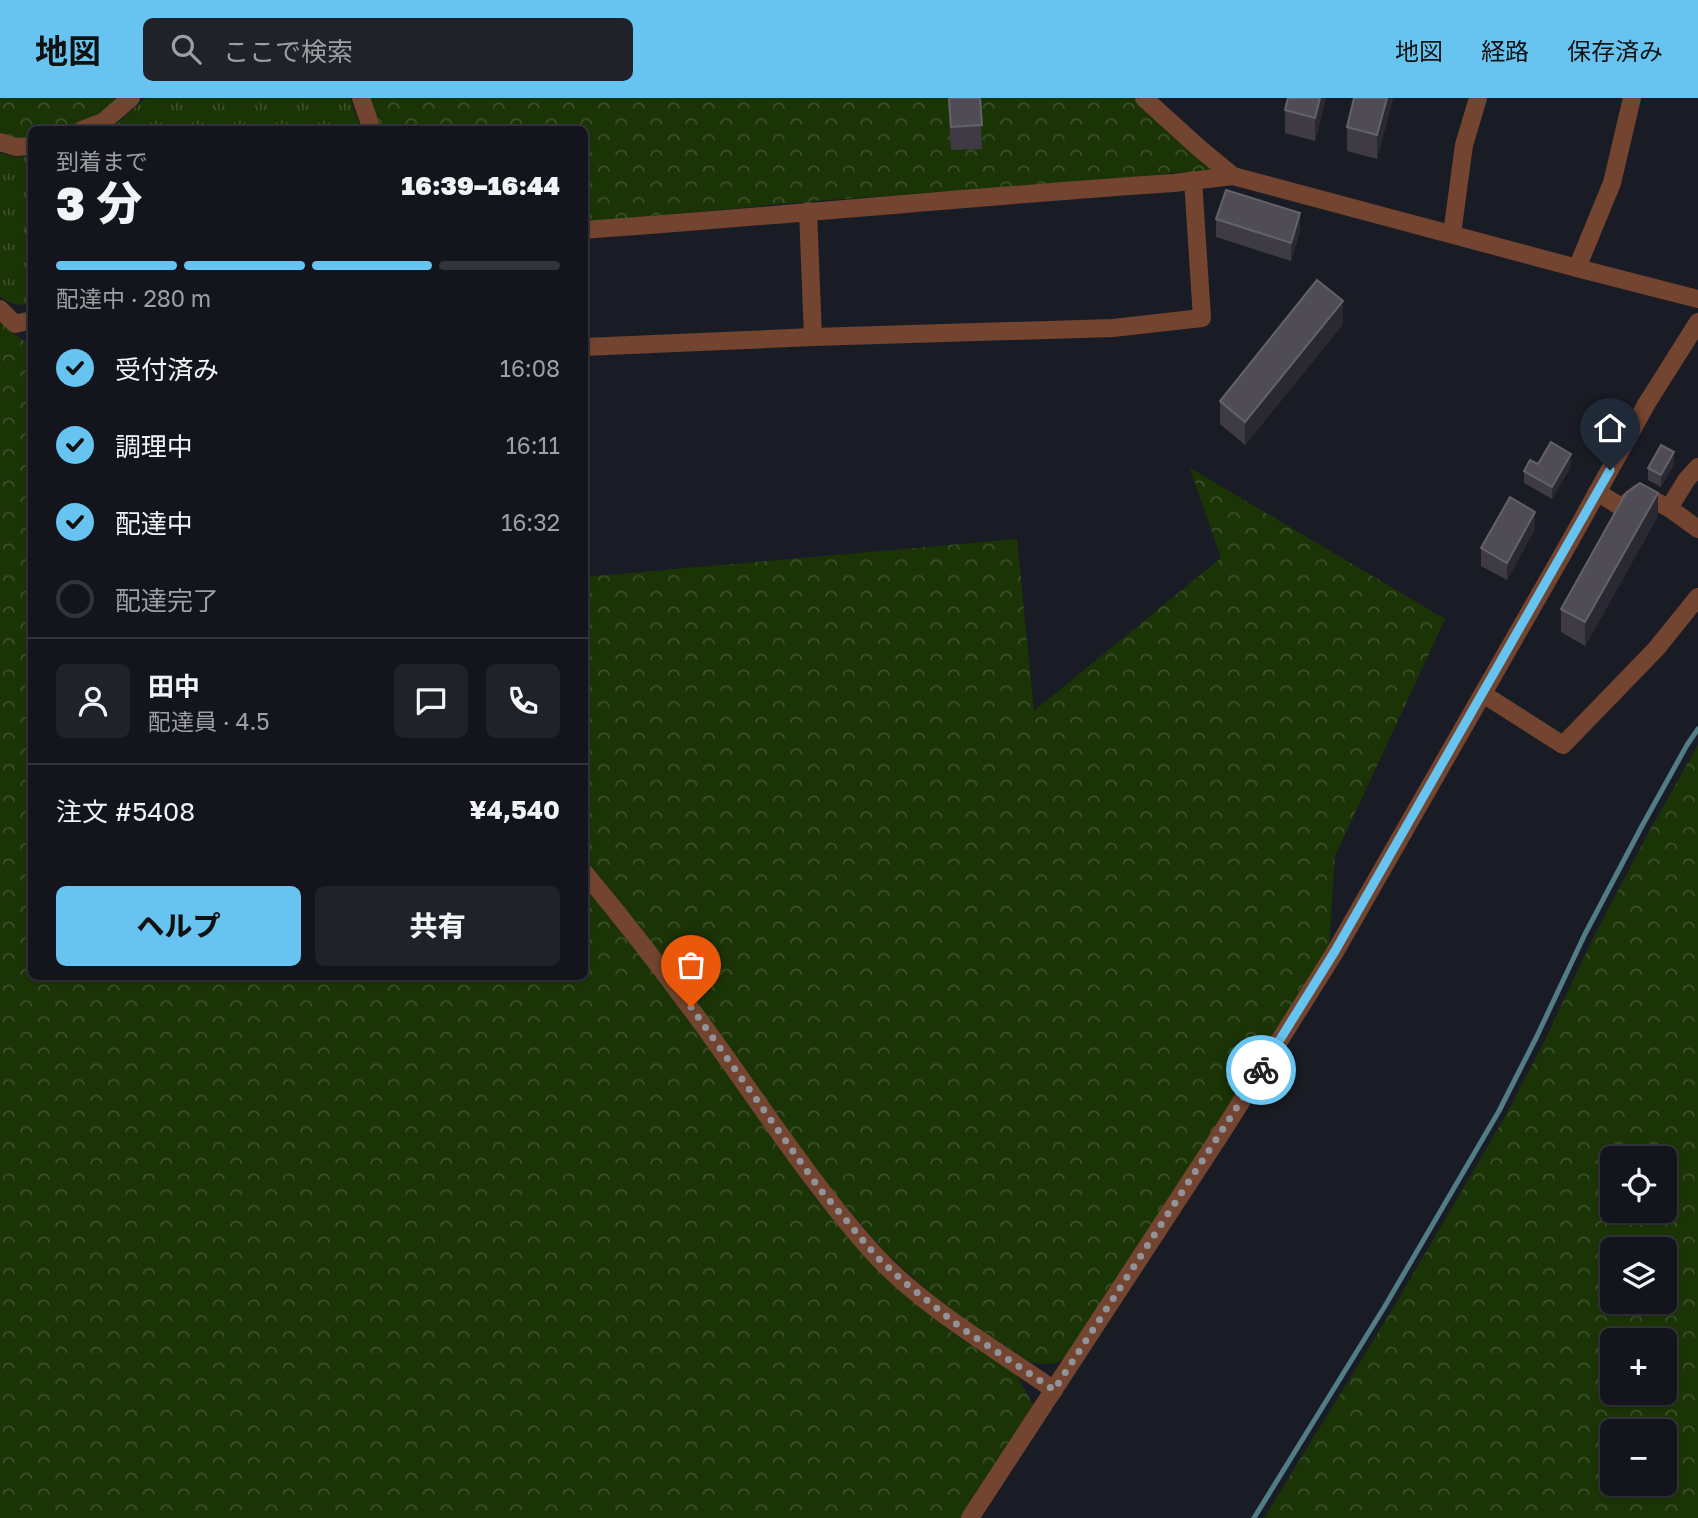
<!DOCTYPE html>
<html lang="ja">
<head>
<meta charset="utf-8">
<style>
  :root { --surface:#14151c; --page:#212229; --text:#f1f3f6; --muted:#9d9fa3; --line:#33343b; --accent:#67c4f0 }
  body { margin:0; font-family:"Golos Text","Noto Sans JP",sans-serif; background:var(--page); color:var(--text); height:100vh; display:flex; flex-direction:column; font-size:26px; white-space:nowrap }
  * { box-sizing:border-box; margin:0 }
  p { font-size:23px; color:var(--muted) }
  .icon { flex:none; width:38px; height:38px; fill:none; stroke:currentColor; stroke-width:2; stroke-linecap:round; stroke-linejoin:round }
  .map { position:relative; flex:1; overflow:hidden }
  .panel { position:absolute; left:28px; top:28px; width:560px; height:854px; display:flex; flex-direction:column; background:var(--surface); border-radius:10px; box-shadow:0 2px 5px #0004,0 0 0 2px var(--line) }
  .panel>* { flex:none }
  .controls { position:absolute; left:1600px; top:1048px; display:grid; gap:14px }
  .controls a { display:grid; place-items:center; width:77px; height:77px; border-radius:10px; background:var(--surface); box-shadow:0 2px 5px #0004,0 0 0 2px var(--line); font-size:35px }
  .pin { position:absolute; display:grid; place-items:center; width:60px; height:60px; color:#fff; margin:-72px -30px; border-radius:50% 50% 50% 0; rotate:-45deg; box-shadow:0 0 7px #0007 }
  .pin .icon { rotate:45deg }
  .courier { position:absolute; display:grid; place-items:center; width:70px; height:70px; margin:-35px; border:5px solid #67c4f0; border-radius:50%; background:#fff; color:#222; box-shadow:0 2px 9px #0007 }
  .summary em { font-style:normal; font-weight:800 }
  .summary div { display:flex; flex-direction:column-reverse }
  .summary { display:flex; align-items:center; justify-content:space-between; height:119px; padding:0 28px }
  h1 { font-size:46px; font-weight:800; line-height:52px }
  .bar { display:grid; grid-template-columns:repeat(4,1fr); gap:10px 7px; align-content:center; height:84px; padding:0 28px }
  .bar i { height:9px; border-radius:5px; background:var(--line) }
  .bar .current { background:var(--accent) }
  .bar p { grid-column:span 4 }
  .line { display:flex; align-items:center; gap:18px; padding:0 28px; border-top:2px solid var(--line) }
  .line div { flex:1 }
  .round { display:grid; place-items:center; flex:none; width:74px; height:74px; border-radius:10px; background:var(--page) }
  ol { padding:0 28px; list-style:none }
  li { display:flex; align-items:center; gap:21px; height:77px }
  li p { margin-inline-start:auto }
  li .icon { padding:7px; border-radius:50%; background:var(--accent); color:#111; stroke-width:4 }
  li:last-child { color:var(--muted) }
  li i { width:38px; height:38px; border:4px solid var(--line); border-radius:50% }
  .button { display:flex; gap:14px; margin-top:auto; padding:14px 28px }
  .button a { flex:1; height:80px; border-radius:10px; background:var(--accent); color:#111; font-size:28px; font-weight:800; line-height:80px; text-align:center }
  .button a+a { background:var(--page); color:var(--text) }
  header { display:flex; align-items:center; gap:42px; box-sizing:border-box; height:98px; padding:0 35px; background:var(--accent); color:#111 }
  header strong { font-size:33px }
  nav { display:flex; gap:38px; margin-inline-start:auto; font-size:24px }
  .search { width:490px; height:63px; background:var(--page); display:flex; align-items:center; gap:18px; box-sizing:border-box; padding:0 24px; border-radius:10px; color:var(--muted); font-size:26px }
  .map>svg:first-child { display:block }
</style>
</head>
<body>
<header>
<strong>地図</strong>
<div class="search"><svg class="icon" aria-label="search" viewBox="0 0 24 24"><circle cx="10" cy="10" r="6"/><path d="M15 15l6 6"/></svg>ここで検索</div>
<nav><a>地図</a><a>経路</a><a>保存済み</a></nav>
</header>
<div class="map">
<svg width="1698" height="1420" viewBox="0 0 1698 1420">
  <defs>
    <pattern id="grass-tufts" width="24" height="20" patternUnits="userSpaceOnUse" patternTransform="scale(1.75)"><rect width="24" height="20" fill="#1b3406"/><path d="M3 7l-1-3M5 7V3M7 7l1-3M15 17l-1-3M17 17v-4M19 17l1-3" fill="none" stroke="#3b502a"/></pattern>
    <pattern id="forest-crowns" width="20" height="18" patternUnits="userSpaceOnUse" patternTransform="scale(1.75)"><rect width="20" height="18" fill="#1b3406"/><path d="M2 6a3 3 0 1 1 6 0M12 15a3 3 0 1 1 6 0" fill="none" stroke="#3b502a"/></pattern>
  </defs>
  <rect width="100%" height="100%" fill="#1a1c25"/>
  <g fill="url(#grass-tufts)">
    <path d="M 146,0 L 350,0 L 361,31 L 110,31 Z"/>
    <path d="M 0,55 L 15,59 L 31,58 L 31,206 C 19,208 10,206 0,199 Z"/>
  </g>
  <g fill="url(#forest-crowns)" fill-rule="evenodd">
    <path d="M 0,0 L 119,0 L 99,18 L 60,31 L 32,32 L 31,41 L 17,41 L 0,36 Z"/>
    <path d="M 369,0 L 1133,0 L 1215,73 L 1172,75 L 1122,81 L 815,103 L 585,124 L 584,32 L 379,31 Z"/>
    <path d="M 0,221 L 13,235 L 32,249 L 32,878 L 584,878 L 585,787 L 625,836 L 684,914 L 812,1096 L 871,1165 L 925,1213 L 954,1236 L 1016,1276 L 1034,1309 L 961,1420 L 0,1420 Z"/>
    <path d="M 1190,370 L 1445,521 L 1335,758 L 1329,849 L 1268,949 L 1064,1260 L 1056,1265 L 1047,1266 L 1032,1265 L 1026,1261 L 965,1222 L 936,1200 L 884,1153 L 826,1085 L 697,904 L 638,826 L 585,760 L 584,479 L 1017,441 L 1034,613 L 1221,460 Z"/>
    <path d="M 1698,647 L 1698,1420 L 1264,1420 L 1392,1212 L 1506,1017 L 1545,942 L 1593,840 L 1650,732 ZM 1664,1060 L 1664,1113 L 1612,1113 L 1612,1060 ZM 1612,1152 L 1664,1152 L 1664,1204 L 1612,1204 ZM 1664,1242 L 1664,1295 L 1612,1295 L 1612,1242 ZM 1612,1334 L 1664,1334 L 1664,1386 L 1612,1386 Z"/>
  </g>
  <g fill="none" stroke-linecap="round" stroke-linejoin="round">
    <path stroke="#537d86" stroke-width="5" d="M 1254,1420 L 1385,1208 L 1499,1013 L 1537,938 L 1585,836 L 1642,728 L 1687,647 L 1698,631"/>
    <g stroke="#73442f" stroke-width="18">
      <path d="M 361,0 L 372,32"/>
      <path d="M 1144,0 L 1199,50 L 1233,78"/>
      <path d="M 82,32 L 103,24 L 131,0"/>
      <path d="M 0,44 L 16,49 L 32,48"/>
      <path d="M 808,113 L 813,239"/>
      <path d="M 584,132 C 781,118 977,98 1174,85 L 1233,78 L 1577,170 L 1698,201"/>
      <path d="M 1452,136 L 1464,47 L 1478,0"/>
      <path d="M 1577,170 L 1612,85 L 1632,0"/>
      <path d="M 0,211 L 15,226 L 32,222"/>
      <path d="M 584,249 L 813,239 L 1113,230 L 1202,220 L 1193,82"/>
      <path d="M 1597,394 L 1621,409 L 1639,395 L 1669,410 L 1698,431"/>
      <path d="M 1669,410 L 1687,381 L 1698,369"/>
      <path d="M 1483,596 L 1563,647 L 1656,551 L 1698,499"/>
      <path d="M 584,774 C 633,833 679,893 723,955 C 772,1024 819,1095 876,1158 C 927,1212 993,1249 1054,1292"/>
      <path d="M 970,1420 L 1224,1031 L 1335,854 L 1569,445 L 1647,305 L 1698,224"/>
    </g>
  </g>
  <g fill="#3f3b45">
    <path d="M 948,0 L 980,0 L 982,51 L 951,52 Z"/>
    <path d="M 1288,0 L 1326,0 L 1315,43 L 1285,35 L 1285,12 Z"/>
    <path d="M 1354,0 L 1393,0 L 1377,61 L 1347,53 L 1347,29 Z"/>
    <path d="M 1216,121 L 1300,133 L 1291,163 L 1216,139 Z"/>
    <path d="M 32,132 L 32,174 L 26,151 L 26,133 Z"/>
    <path d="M 1343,226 L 1245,347 L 1220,326 L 1220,303 Z"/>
    <path d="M 1538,366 L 1571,368 L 1552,401 L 1524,385 L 1524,373 Z"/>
    <path d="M 1674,366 L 1661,389 L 1648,382 L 1648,370 Z"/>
    <path d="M 1658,418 L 1585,548 L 1561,534 L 1561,511 Z"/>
    <path d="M 1535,431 L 1507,482 L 1481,468 L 1481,450 Z"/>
  </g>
  <g fill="#2a2832">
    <path d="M 1320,0 L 1326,0 L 1315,43 L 1315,20 Z"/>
    <path d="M 1387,0 L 1393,0 L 1377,61 L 1377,37 Z"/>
    <path d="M 1300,115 L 1300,133 L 1291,163 L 1291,145 Z"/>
    <path d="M 1343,203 L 1343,226 L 1245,347 L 1245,324 Z"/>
    <path d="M 1674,354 L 1674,366 L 1661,389 L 1661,377 Z"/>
    <path d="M 1571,356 L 1571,368 L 1552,401 L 1552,389 Z"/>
    <path d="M 1658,395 L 1658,418 L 1585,548 L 1585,524 Z"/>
    <path d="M 1535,414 L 1535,431 L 1507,482 L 1507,465 Z"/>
  </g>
  <g fill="#4f4c55" stroke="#63616a" stroke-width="2">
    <path d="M 949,0 L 980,0 L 982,27 L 951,29 Z"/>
    <path d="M 1288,0 L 1320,0 L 1315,20 L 1285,12 Z"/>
    <path d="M 1354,0 L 1387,0 L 1377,37 L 1347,29 Z"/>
    <path d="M 1226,92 L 1300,115 L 1291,145 L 1216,121 Z"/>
    <path d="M 32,132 L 32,156 L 26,133 Z"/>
    <path d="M 1317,182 L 1343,203 L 1245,324 L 1220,303 Z"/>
    <path d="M 1551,344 L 1571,356 L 1552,389 L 1524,373 L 1530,362 L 1538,366 Z"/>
    <path d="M 1661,347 L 1674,354 L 1661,377 L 1648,370 Z"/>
    <path d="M 1640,385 L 1658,395 L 1585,524 L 1561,511 L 1626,395 Z"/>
    <path d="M 1510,399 L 1535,414 L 1507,465 L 1481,450 Z"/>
  </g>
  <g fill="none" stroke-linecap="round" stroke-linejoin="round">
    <path stroke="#91929a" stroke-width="7" stroke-dasharray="0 12.6" d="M 691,909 L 819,1090 L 877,1159 L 903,1183 L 960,1229 L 1054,1292 L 1261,972"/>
    <path stroke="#67c4f0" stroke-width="9" d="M 1261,972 L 1335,853 L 1610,372"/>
  </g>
</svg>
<div class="controls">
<a><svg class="icon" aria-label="locate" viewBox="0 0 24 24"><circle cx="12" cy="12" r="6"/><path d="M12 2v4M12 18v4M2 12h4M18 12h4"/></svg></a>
<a><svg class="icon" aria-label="layers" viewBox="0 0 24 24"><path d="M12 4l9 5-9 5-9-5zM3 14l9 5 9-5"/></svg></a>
<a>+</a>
<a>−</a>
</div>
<div class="pin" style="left:691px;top:909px;background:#ea580c"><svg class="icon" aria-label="bag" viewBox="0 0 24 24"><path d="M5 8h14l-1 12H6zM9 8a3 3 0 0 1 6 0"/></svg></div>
<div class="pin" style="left:1610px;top:372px;background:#1f2937"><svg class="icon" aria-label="home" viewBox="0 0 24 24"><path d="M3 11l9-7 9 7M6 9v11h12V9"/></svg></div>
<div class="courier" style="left:1261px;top:972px"><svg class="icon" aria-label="bike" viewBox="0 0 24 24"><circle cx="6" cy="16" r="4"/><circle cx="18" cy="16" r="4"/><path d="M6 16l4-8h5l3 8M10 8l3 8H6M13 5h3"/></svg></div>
<section class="panel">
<div class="summary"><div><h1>3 分</h1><p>到着まで</p></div><em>16:39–16:44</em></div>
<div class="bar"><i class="current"></i><i class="current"></i><i class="current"></i><i></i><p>配達中 · 280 m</p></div>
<ol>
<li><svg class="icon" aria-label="check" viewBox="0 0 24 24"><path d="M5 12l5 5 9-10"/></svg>受付済み<p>16:08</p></li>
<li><svg class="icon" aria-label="check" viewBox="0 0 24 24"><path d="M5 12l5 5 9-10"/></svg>調理中<p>16:11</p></li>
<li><svg class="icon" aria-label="check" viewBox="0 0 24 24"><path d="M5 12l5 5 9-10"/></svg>配達中<p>16:32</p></li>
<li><i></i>配達完了</li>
</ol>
<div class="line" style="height:126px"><a class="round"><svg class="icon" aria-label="person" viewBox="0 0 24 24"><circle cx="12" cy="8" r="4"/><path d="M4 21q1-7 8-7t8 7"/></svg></a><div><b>田中</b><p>配達員 · 4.5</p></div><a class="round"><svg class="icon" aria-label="chat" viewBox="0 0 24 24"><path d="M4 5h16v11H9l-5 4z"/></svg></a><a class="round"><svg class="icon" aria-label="phone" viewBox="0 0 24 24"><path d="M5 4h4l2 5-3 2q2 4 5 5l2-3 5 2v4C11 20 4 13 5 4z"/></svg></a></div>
<div class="line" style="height:91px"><div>注文 #5408</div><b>¥4,540</b></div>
<div class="button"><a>ヘルプ</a><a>共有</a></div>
</section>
</div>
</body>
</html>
